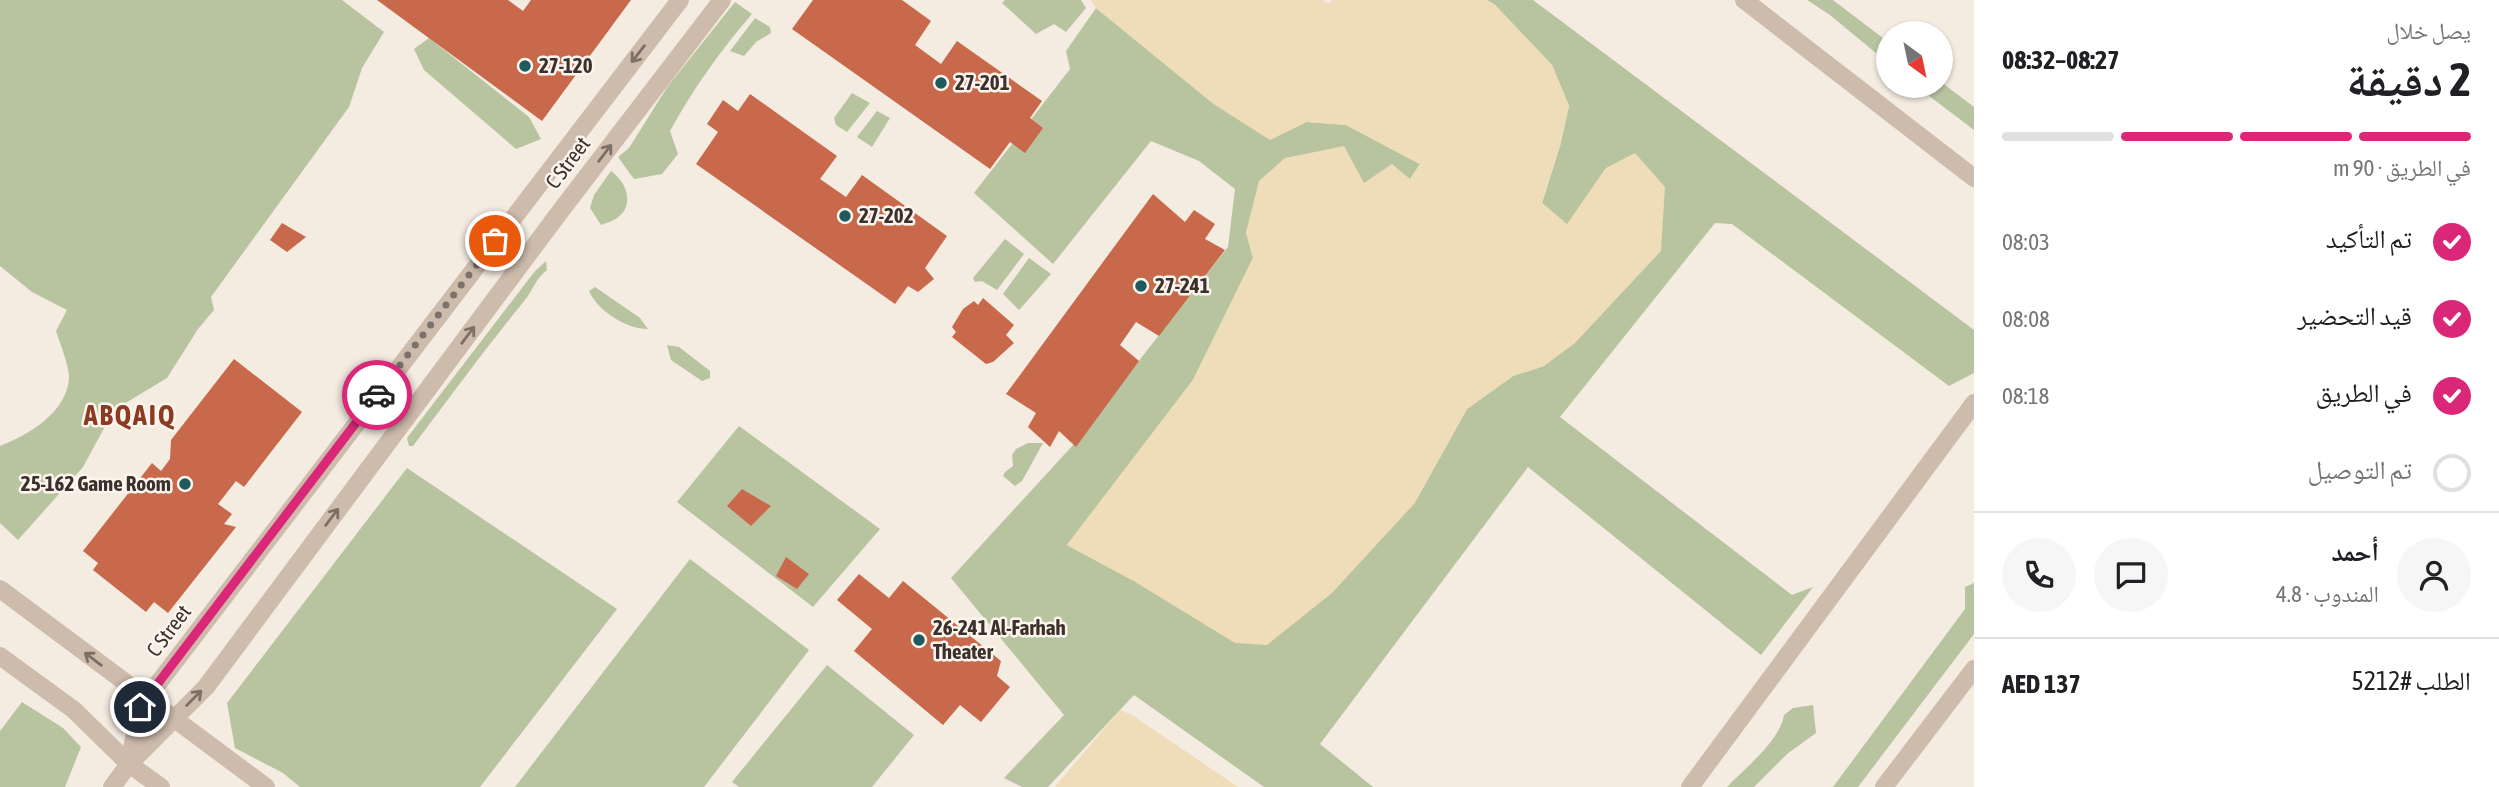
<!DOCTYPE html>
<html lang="ar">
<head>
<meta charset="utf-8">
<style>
  :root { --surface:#fff; --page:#f6f6f6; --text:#202124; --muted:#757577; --line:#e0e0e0; --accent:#db2777 }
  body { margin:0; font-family:"Asap Condensed","Noto Naskh Arabic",sans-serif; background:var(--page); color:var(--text); direction:rtl; height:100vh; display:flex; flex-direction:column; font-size:26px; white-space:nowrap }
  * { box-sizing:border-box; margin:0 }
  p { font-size:23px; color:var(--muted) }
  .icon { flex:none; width:38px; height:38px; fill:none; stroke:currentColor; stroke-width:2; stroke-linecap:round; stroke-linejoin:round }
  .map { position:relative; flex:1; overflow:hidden; direction:ltr }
  .drawer { display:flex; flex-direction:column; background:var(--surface); width:525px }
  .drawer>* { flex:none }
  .needle { width:46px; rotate:147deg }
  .controls { position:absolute; left:1876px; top:21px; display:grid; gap:14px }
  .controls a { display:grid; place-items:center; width:77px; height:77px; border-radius:50%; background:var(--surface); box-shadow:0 2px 5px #0004; font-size:35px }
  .pin { position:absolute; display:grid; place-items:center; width:60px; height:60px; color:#fff; margin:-30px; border:4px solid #fff; border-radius:50%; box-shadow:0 2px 7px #0007 }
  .courier { position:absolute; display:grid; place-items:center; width:70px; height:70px; margin:-35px; border:5px solid #db2777; border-radius:50%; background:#fff; color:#222; box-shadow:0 2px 9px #0007 }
  .summary em { font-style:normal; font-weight:700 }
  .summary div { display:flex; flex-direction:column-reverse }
  .summary { display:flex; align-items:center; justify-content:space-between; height:119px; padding:0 28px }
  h1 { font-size:46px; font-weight:700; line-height:52px }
  .bar { display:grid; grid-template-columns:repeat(4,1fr); gap:10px 7px; align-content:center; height:84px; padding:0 28px }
  .bar i { height:9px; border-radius:5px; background:var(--line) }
  .bar .active { background:var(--accent) }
  .bar p { grid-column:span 4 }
  .line { display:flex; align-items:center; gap:18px; padding:0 28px; border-top:2px solid var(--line) }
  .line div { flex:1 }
  .round { display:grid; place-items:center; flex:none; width:74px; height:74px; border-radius:37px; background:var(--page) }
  ol { padding:0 28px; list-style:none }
  li { display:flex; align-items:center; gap:21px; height:77px }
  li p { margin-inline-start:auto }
  li .icon { padding:7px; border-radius:50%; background:var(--accent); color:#fff; stroke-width:4 }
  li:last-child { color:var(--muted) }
  li i { width:38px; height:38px; border:4px solid var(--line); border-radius:50% }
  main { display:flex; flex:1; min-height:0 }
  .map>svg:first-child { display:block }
</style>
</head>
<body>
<main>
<section class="drawer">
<div class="summary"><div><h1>2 دقيقة</h1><p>يصل خلال</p></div><em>08:27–08:32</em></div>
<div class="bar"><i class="active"></i><i class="active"></i><i class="active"></i><i></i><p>في الطريق · 90 m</p></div>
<ol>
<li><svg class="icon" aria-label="check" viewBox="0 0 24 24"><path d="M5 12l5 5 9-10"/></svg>تم التأكيد<p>08:03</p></li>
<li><svg class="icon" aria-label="check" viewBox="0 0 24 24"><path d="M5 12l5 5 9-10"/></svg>قيد التحضير<p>08:08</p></li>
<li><svg class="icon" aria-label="check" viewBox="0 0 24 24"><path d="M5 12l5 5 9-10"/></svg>في الطريق<p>08:18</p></li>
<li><i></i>تم التوصيل</li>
</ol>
<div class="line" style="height:126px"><a class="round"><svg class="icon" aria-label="person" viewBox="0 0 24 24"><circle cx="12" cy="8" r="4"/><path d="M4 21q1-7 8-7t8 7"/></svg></a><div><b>أحمد</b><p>المندوب · 4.8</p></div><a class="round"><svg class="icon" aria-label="chat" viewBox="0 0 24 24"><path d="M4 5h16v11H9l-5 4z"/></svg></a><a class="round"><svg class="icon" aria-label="phone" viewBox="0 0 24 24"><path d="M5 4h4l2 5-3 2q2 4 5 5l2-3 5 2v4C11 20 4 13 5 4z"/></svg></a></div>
<div class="line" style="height:91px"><div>الطلب #5212</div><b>AED 137</b></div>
</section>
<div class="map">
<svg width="1974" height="787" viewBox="0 0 1974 787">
  <rect width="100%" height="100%" fill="#f4ebe1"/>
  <g fill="#b8c4a0">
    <path d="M 0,0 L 342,0 L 384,32 L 362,68 L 349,107 L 211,297 L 214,310 L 198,329 L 167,378 L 114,410 L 83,467 L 18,540 L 0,523 L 0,446 C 28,435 66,413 69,379 C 70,368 60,343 56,331 L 67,310 L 32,292 L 0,266 Z"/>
    <path d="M 1005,0 L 1081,0 L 1086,8 L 1066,32 L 1054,24 L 1036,34 L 1002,3 Z"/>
    <path d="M 1487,0 L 1533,0 L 1974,330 L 1974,373 L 1949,386 L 1732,224 L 1715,223 L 1560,417 L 1792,595 L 1813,587 L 1761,655 L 1528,467 L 1320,744 L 1373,787 L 1264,787 L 1134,695 L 1048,787 L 1022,787 L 1004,778 L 1064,715 L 951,578 L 1073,445 L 1228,247 L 1235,189 L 1199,161 L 1151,141 L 1053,264 L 974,193 L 1070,69 L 1066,51 L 1096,8 L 1215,105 L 1307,122 L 1346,125 L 1420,164 L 1410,179 L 1364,183 L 1246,232 L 1253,258 L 1193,380 L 1067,545 L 1132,580 L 1414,504 L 1467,409 L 1513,376 L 1544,366 L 1606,168 L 1567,225 L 1542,203 L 1560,146 L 1569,106 L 1552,65 L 1495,5 Z"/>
    <path d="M 1807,0 L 1833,0 L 1888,42 L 1888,63 L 1830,15 Z"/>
    <path d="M 735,2 L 752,14 C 720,51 693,89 670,131 L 678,154 L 662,174 L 634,179 L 618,157 L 629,148 L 668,86 Z"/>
    <path d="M 755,18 L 770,27 L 771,33 L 756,42 L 744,56 L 730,51 Z"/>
    <path d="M 429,38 L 529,117 L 541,139 L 516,149 L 424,70 L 414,49 Z"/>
    <path d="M 1941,82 L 1974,107 L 1974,130 L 1916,86 L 1941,86 Z"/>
    <path d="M 852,93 L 870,103 L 847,132 L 836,125 L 834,118 Z"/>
    <path d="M 877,111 L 890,118 L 872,147 L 857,137 Z"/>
    <path d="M 611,171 C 627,182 635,206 617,218 C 613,221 606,223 601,225 L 590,208 L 594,195 Z"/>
    <path d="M 1005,239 L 1024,254 L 997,290 L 982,281 L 975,282 L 973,278 Z"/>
    <path d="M 1029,258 L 1051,274 L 1019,310 L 1003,294 Z"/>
    <path d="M 546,261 L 547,270 C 536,278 533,290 525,300 C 486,347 450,397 413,446 L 409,446 L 407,438 L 535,271 Z"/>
    <path d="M 595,287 L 640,318 L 648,329 C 626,329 598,311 589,291 Z"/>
    <path d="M 667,345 L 679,347 L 710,371 L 710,378 L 702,381 L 671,360 Z"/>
    <path d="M 739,426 L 880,529 L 813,607 L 677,502 Z"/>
    <path d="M 1028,443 L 1043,443 L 1022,481 L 1015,486 L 1003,476 L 1005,472 L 1013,466 L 1012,455 L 1016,449 Z"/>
    <path d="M 407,468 L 617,609 L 480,787 L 300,787 L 283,773 L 235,748 L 227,703 Z"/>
    <path d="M 690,559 L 809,650 L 704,787 L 515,787 Z"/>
    <path d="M 1974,583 L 1974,634 L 1858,787 L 1833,787 L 1965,609 L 1965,587 Z"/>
    <path d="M 827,665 L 914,735 L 872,787 L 739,787 L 732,782 Z"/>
    <path d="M 22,702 L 63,728 L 81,747 L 65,787 L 0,787 L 0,731 Z"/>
    <path d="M 1813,705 L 1816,733 L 1787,754 L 1754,787 L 1727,787 C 1745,768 1780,741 1784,715 L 1793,708 Z"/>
  </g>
  <g fill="#efdcb8">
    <path d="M 1091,0 L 1322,0 L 1329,4 L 1332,0 L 1487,0 L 1495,5 L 1552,65 L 1569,106 L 1560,146 L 1542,203 L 1567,224 L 1606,168 L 1635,153 L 1665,187 L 1661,251 L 1575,343 L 1544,366 L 1513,376 L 1467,409 L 1414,504 L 1332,593 L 1267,645 L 1235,643 L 1132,580 L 1067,545 L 1193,380 L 1253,258 L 1246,232 L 1259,181 L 1285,158 L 1344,146 L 1364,183 L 1392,164 L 1410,179 L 1420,164 L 1346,125 L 1307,122 L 1270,140 L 1215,105 L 1096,8 Z"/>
    <path d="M 1120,710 L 1132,715 L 1238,787 L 1055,787 Z"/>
  </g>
  <g fill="#c8694b">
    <path d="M 377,0 L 508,0 L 523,11 L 531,0 L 631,0 L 542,121 Z"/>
    <path d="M 813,0 L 902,0 L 931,21 L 915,45 L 941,64 L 957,41 L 1042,101 L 1030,118 L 1043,128 L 1025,153 L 1010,142 L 990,169 L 792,29 Z"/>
    <path d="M 750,94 L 837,156 L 820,179 L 846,197 L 862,175 L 947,236 L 925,268 L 934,279 L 918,292 L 908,286 L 895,304 L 696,164 L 718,132 L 707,124 L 723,100 L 738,111 Z"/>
    <path d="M 1153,194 L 1185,222 L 1194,210 L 1215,224 L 1205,239 L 1225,250 L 1159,336 L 1136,322 L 1120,345 L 1139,361 L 1076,447 L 1059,431 L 1050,447 L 1028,427 L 1036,413 L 1006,394 Z"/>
    <path d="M 282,223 L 306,237 L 287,252 L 270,240 Z"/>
    <path d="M 983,298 L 1014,325 L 1006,335 L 1014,343 L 993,362 L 986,364 L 952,337 L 956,332 L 952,327 L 963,309 L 974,301 L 978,305 Z"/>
    <path d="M 234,359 L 302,412 L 244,487 L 236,481 L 218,504 L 232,514 L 224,524 L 236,527 L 168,613 L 154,602 L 146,612 L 93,570 L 98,563 L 83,551 L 152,463 L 161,471 L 170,459 L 171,440 Z"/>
    <path d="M 742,489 L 771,506 L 751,526 L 727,506 Z"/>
    <path d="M 786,557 L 809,574 L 797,589 L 776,576 Z"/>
    <path d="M 859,574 L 889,598 L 903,581 L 1001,661 L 997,676 L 1010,687 L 981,722 L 960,705 L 943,725 L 854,651 L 872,629 L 837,600 Z"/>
  </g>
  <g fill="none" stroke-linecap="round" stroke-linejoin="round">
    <g stroke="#cdbbac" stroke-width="18">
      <path d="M 1744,0 L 1974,178"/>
      <path d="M 0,589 L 266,787"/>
      <path d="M 0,656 L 74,710 L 129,764 L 161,787"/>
      <path d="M 129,764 L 140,707 L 680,0"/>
      <path d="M 112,787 L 129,764 L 206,687 L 559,213 L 722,0"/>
      <path d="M 1690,787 L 1974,403"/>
      <path d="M 1884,787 L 1974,669"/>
    </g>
  </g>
  <defs><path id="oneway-shaft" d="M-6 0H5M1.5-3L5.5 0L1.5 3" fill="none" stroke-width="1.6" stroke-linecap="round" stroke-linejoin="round" transform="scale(1.75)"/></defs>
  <g stroke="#7d6f65">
    <use href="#oneway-shaft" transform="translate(638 54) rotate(128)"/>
    <use href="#oneway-shaft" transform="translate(605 153) rotate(-53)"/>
    <use href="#oneway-shaft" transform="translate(468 335) rotate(-53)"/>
    <use href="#oneway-shaft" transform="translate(332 517) rotate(-53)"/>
    <use href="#oneway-shaft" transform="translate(93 659) rotate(-143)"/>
    <use href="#oneway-shaft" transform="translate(194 698) rotate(-45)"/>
  </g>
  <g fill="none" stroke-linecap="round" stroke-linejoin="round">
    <path stroke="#7c716b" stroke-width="7" stroke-dasharray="0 12.6" d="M 377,395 L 495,241"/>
    <path stroke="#db2777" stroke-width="9" d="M 140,707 L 377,395"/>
  </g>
  <g fill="#1f5a5e" stroke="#fbf5ee" stroke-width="2.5">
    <circle cx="525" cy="66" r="7"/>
    <circle cx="941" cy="83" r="7"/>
    <circle cx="845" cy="216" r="7"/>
    <circle cx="1141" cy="286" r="7"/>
    <circle cx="185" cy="484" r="7"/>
    <circle cx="919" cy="640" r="7"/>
  </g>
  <g text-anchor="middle" stroke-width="5" stroke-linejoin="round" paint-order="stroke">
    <g font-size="21" font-weight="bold" fill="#3b302b" stroke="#fbf5ee" text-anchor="start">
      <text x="539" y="73">27-120</text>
      <text x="955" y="90">27-201</text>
      <text x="859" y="223">27-202</text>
      <text x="1155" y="293">27-241</text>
      <text x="171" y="491" text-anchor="end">25-162 Game Room</text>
      <text x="933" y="635">26-241 Al-Farhah<tspan x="933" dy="24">Theater</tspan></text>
    </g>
    <g font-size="21" fill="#3b302b" stroke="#fbf5ee">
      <text transform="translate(568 163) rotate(-53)" y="7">C Street</text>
      <text transform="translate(169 631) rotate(-53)" y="7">C Street</text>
    </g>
    <g font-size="28" font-weight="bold" letter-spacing="2" fill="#8c3b22" stroke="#fbf5ee">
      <text x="130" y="425">ABQAIQ</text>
    </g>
  </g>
</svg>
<div class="controls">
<a><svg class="needle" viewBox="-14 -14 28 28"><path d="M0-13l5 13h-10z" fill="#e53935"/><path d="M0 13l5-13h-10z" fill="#757577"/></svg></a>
</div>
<div class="pin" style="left:495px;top:241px;background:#ea580c"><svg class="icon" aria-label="bag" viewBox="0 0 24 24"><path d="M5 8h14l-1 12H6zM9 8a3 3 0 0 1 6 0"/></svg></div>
<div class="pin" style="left:140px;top:707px;background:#1f2937"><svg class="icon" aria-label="home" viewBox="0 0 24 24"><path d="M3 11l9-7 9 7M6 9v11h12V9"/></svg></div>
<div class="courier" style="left:377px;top:395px"><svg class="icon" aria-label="car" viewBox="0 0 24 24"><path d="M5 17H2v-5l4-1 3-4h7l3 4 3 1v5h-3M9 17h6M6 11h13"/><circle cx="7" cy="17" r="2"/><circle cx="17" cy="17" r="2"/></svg></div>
</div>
</main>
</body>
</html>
